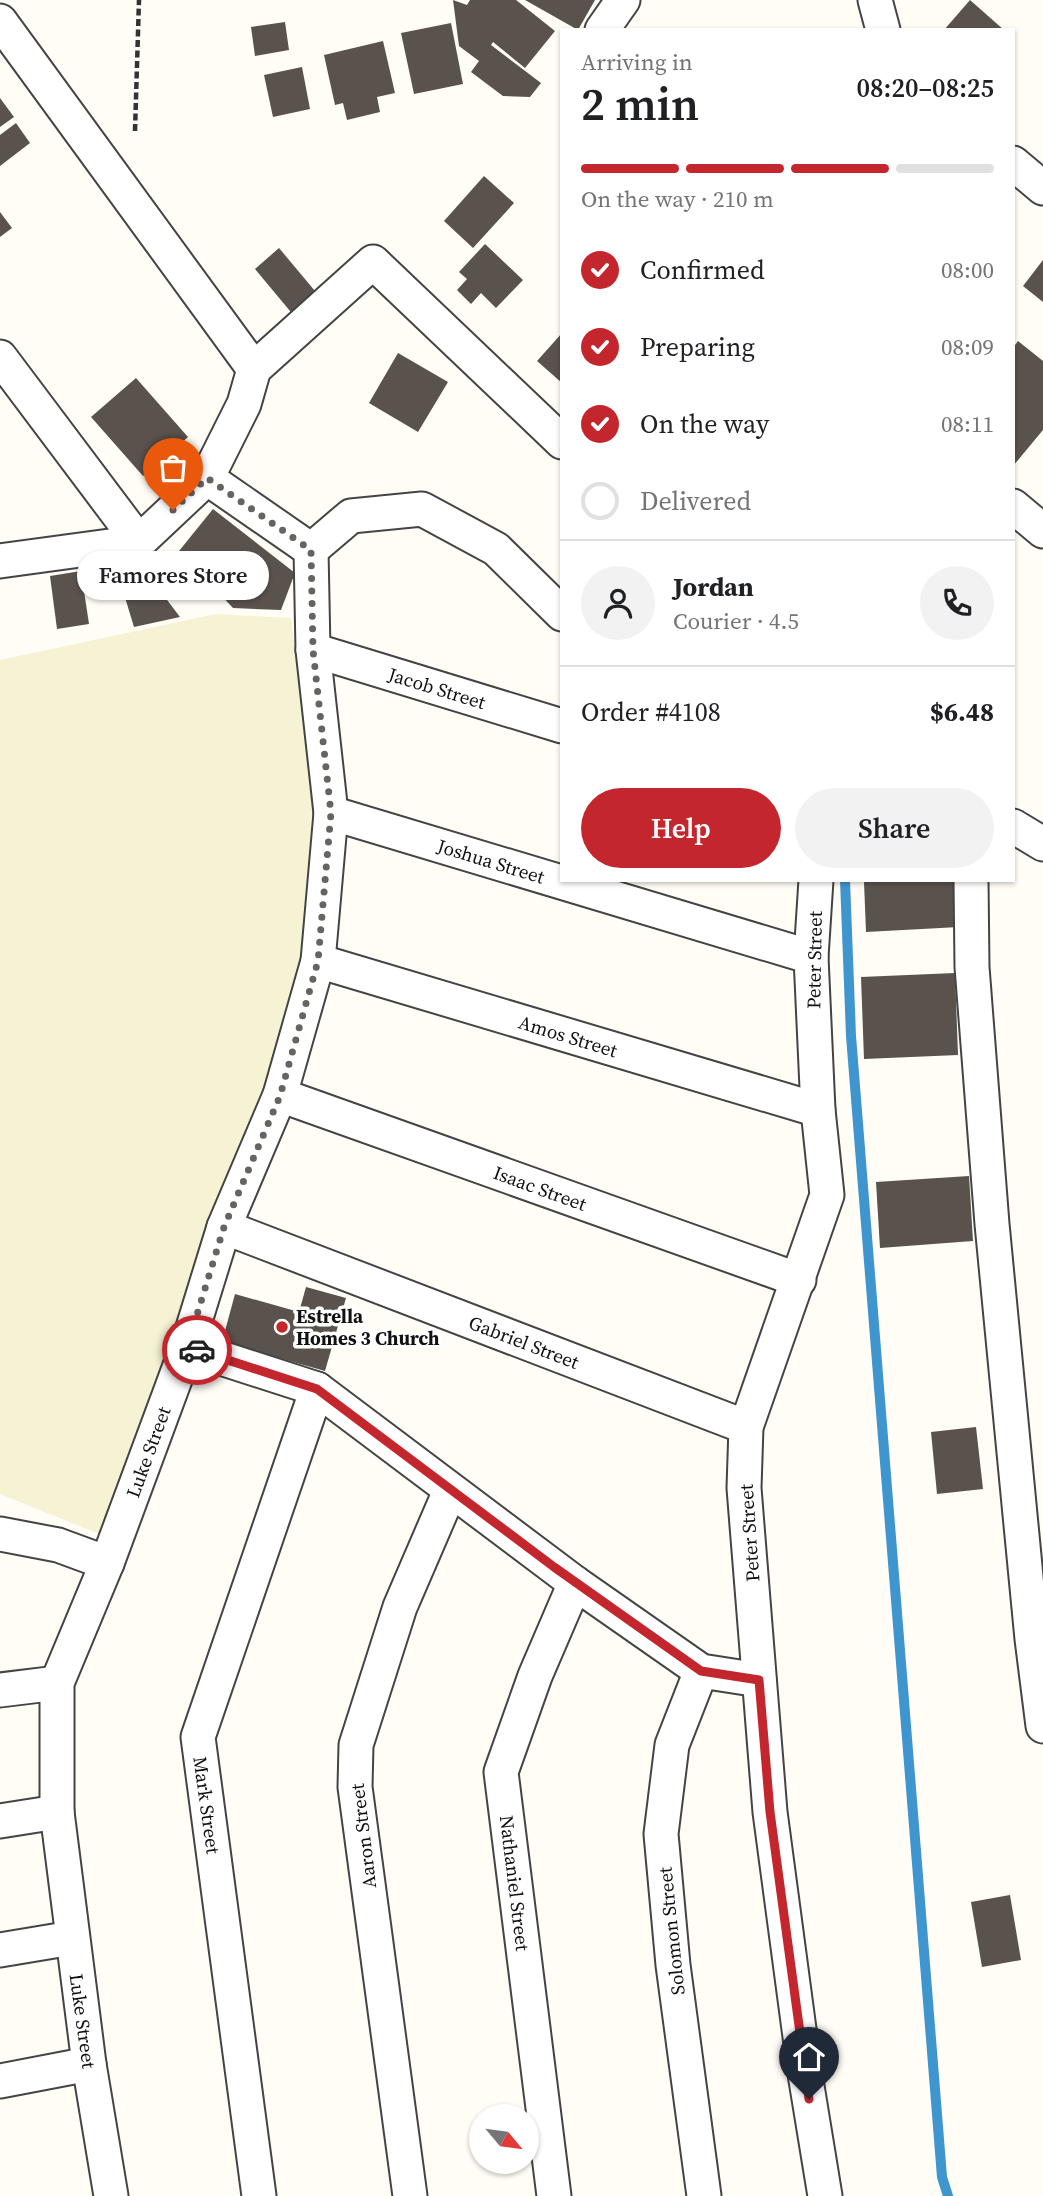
<!DOCTYPE html>
<html lang="en">
<head>
<meta charset="utf-8">
<style>
  :root { --surface:#fff; --page:#f2f2f2; --text:#202124; --muted:#757577; --line:#e0e0e0; --accent:#c4262e }
  body { margin:0; font-family:"Source Serif 4",serif; background:var(--page); color:var(--text); height:100vh; display:flex; flex-direction:column; font-size:26px; white-space:nowrap }
  * { box-sizing:border-box; margin:0 }
  p { font-size:23px; color:var(--muted) }
  .icon { flex:none; width:38px; height:38px; fill:none; stroke:currentColor; stroke-width:2; stroke-linecap:round; stroke-linejoin:round }
  .map { position:relative; flex:1; overflow:hidden }
  .drawer { position:absolute; left:560px; top:28px; width:455px; height:854px; display:flex; flex-direction:column; background:var(--surface); border-radius:0px; box-shadow:0 2px 5px #0004 }
  .drawer>* { flex:none }
  .needle { width:46px; rotate:119deg }
  .controls { position:absolute; left:469px; top:2104px; display:grid; gap:14px }
  .controls a { display:grid; place-items:center; width:70px; height:70px; border-radius:50%; background:var(--surface); box-shadow:0 2px 5px #0004; font-size:35px }
  .pin { position:absolute; display:grid; place-items:center; width:60px; height:60px; color:#fff; margin:-72px -30px; border-radius:50% 50% 50% 0; rotate:-45deg; box-shadow:0 0 7px #0007 }
  .pin .icon { rotate:45deg }
  .courier { position:absolute; display:grid; place-items:center; width:70px; height:70px; margin:-35px; border:5px solid #c4262e; border-radius:50%; background:#fff; color:#222; box-shadow:0 2px 9px #0007 }
  .bubble { position:absolute; height:49px; border-radius:24px; background:var(--surface); box-shadow:0 2px 5px #0004; font-size:23px; font-weight:600; line-height:49px; text-align:center }
  .summary em { font-style:normal; font-weight:600 }
  .summary div { display:flex; flex-direction:column-reverse }
  .summary { display:flex; align-items:center; justify-content:space-between; height:119px; padding:0 21px }
  h1 { font-size:46px; font-weight:600; line-height:52px }
  .bar { display:grid; grid-template-columns:repeat(4,1fr); gap:10px 7px; align-content:center; height:84px; padding:0 21px }
  .bar i { height:9px; border-radius:5px; background:var(--line) }
  .bar .on { background:var(--accent) }
  .bar p { grid-column:span 4 }
  .line { display:flex; align-items:center; gap:18px; padding:0 21px; border-top:2px solid var(--line) }
  .line div { flex:1 }
  .round { display:grid; place-items:center; flex:none; width:74px; height:74px; border-radius:37px; background:var(--page) }
  ol { padding:0 21px; list-style:none }
  li { display:flex; align-items:center; gap:21px; height:77px }
  li p { margin-inline-start:auto }
  li .icon { padding:7px; border-radius:50%; background:var(--accent); color:#fff; stroke-width:4 }
  li:last-child { color:var(--muted) }
  li i { width:38px; height:38px; border:4px solid var(--line); border-radius:50% }
  .primary-button { display:flex; gap:14px; margin-top:auto; padding:14px 21px }
  .primary-button a { flex:1; height:80px; border-radius:42px; background:var(--accent); color:#fff; font-size:28px; font-weight:600; line-height:80px; text-align:center }
  .primary-button a+a { background:var(--page); color:var(--text) }
  .map>svg:first-child { display:block }
</style>
</head>
<body>
<div class="map">
<svg width="1043" height="2196" viewBox="0 0 1043 2196">
  <rect width="100%" height="100%" fill="#fffdf5"/>
  <path fill="#f6f3d4" d="M 216,614 L 291,618 L 316,814 L 306,956 L 269,1095 L 104,1536 L 0,1494 L 0,660 Z"/>
  <g fill="none" stroke-linecap="round" stroke-linejoin="round">
    <path stroke="#3f96cf" stroke-width="10" d="M 845,880 L 851,1036 L 942,2177 L 948,2196"/>
  </g>
  <g fill="#5a524d">
    <path d="M 453,0 L 467,5 L 470,0 L 516,0 L 555,31 L 525,68 L 493,42 L 491,45 L 541,83 L 530,97 L 503,96 L 471,72 L 479,61 L 459,46 Z"/>
    <path d="M 525,0 L 595,0 L 578,30 Z"/>
    <path d="M 970,0 L 1004,30 L 944,30 Z"/>
    <path d="M 285,22 L 289,50 L 255,56 L 251,27 Z"/>
    <path d="M 451,23 L 463,84 L 414,94 L 401,33 Z"/>
    <path d="M 383,41 L 395,93 L 377,97 L 380,112 L 347,120 L 343,103 L 335,105 L 324,55 Z"/>
    <path d="M 302,67 L 310,109 L 273,117 L 264,75 Z"/>
    <path d="M 0,98 L 14,117 L 0,127 Z"/>
    <path d="M 16,123 L 30,143 L 0,166 L 0,135 Z"/>
    <path d="M 484,176 L 514,203 L 473,248 L 444,221 Z"/>
    <path d="M 0,212 L 12,228 L 0,237 Z"/>
    <path d="M 485,244 L 523,280 L 496,308 L 481,293 L 471,304 L 457,290 L 467,279 L 459,272 Z"/>
    <path d="M 279,248 L 320,297 L 295,317 L 255,269 Z"/>
    <path d="M 1043,260 L 1043,302 L 1023,286 Z"/>
    <path d="M 562,333 L 562,383 L 537,361 Z"/>
    <path d="M 1018,341 L 1043,361 L 1043,430 L 1013,466 L 1013,348 Z"/>
    <path d="M 398,353 L 448,382 L 418,432 L 369,403 Z"/>
    <path d="M 136,378 L 188,437 L 143,476 L 91,417 Z"/>
    <path d="M 213,509 L 295,573 L 281,610 L 233,608 L 179,551 Z"/>
    <path d="M 133,555 L 180,617 L 134,627 L 113,558 Z"/>
    <path d="M 81,571 L 89,624 L 57,629 L 50,576 Z"/>
    <path d="M 901,880 L 956,880 L 959,927 L 866,932 L 864,882 Z"/>
    <path d="M 955,973 L 958,1055 L 864,1059 L 861,977 Z"/>
    <path d="M 969,1176 L 973,1241 L 880,1248 L 876,1182 Z"/>
    <path d="M 306,1287 L 346,1298 L 325,1371 L 222,1342 L 235,1294 L 299,1312 Z"/>
    <path d="M 976,1427 L 983,1489 L 937,1494 L 931,1432 Z"/>
    <path d="M 1010,1895 L 1021,1960 L 982,1967 L 971,1902 Z"/>
  </g>
  <g fill="none" stroke-linecap="round" stroke-linejoin="round">
    <defs>
      <g id="minor">
        <path d="M 875,0 L 883,30"/>
        <path d="M 0,21 L 254,369"/>
        <path d="M 602,30 L 623,0"/>
        <path d="M 1013,163 L 1043,188"/>
        <path d="M 0,357 L 139,542"/>
        <path d="M 207,478 L 311,550"/>
        <path d="M 1013,506 L 1043,531"/>
        <path d="M 311,550 L 351,516 L 422,509 L 496,549 L 562,614"/>
        <path d="M 0,561 L 139,542 L 207,478 L 244,404 L 254,369 L 373,262 L 562,442"/>
        <path d="M 313,650 L 562,726"/>
        <path d="M 331,813 L 811,957"/>
        <path d="M 1013,826 L 1043,844"/>
        <path d="M 816,880 L 811,957 L 818,1110 L 827,1195 L 746,1427 L 744,1488 L 770,1812 L 805,2074 L 825,2196"/>
        <path d="M 971,880 L 972,967 L 992,1224 L 1032,1639 L 1043,1726"/>
        <path d="M 318,961 L 818,1110"/>
        <path d="M 280,1095 L 799,1280"/>
        <path d="M 224,1227 L 746,1427"/>
        <path d="M 187,1347 L 317,1389 L 575,1583 L 701,1671 L 759,1680"/>
        <path d="M 0,1534 L 58,1545 L 107,1563"/>
        <path d="M 701,1671 L 672,1745 L 661,1834 L 673,1965 L 704,2196"/>
        <path d="M 0,1690 L 57,1683"/>
        <path d="M 0,1821 L 57,1812"/>
        <path d="M 0,1950 L 72,1938"/>
        <path d="M 0,2081 L 89,2064"/>
        <path d="M 111,2196 L 89,2064 L 57,1812 L 57,1683 L 107,1563 L 187,1347 L 224,1227 L 280,1095 L 318,961 L 331,813 L 313,650 L 311,550"/>
        <path d="M 259,2196 L 198,1737 L 317,1389"/>
        <path d="M 410,2196 L 355,1787 L 356,1745 L 400,1607 L 450,1491"/>
        <path d="M 554,2196 L 501,1772 L 535,1676 L 575,1583"/>
      </g>
    </defs>
    <use href="#minor" stroke="#444" stroke-width="37"/>
    <path stroke="#333" stroke-width="4.5" stroke-dasharray="7 3.5" stroke-linecap="butt" d="M 135,131 L 139,0"/>
    <use href="#minor" stroke="#fff" stroke-width="33"/>
  </g>
  <g fill="none" stroke-linecap="round" stroke-linejoin="round">
    <path stroke="#646461" stroke-width="7" stroke-dasharray="0 12.6" d="M 173,510 L 207,478 L 311,550 L 313,650 L 331,813 L 318,961 L 280,1096 L 224,1227 L 187,1347 L 197,1350"/>
    <path stroke="#c4262e" stroke-width="9" d="M 197,1350 L 317,1389 L 554,1567 L 701,1671 L 759,1680 L 770,1812 L 809,2099"/>
  </g>
  <circle fill="#c4262e" stroke="#fff" stroke-width="2.5" cx="282" cy="1327" r="7"/>
  <g text-anchor="middle" stroke-width="7" stroke-linejoin="round" paint-order="stroke">
    <g font-size="19" fill="#111" stroke="#fff">
      <text transform="translate(437 688) rotate(17)" y="7">Jacob Street</text>
      <text transform="translate(491 861) rotate(17)" y="7">Joshua Street</text>
      <text transform="translate(814 960) rotate(-89)" y="7">Peter Street</text>
      <text transform="translate(568 1036) rotate(17)" y="7">Amos Street</text>
      <text transform="translate(540 1188) rotate(20)" y="7">Isaac Street</text>
      <text transform="translate(524 1342) rotate(21)" y="7">Gabriel Street</text>
      <text transform="translate(148 1452) rotate(-70)" y="7">Luke Street</text>
      <text transform="translate(749 1533) rotate(-94)" y="7">Peter Street</text>
      <text transform="translate(207 1805) rotate(82)" y="7">Mark Street</text>
      <text transform="translate(363 1836) rotate(-97)" y="7">Aaron Street</text>
      <text transform="translate(515 1883) rotate(83)" y="7">Nathaniel Street</text>
      <text transform="translate(671 1931) rotate(-96)" y="7">Solomon Street</text>
      <text transform="translate(83 2021) rotate(82)" y="7">Luke Street</text>
    </g>
    <g font-size="19" font-weight="bold" fill="#111" stroke="#fff" text-anchor="start">
      <text x="296" y="1323">Estrella<tspan x="296" dy="22">Homes 3 Church</tspan></text>
    </g>
  </g>
</svg>
<div class="controls">
<a><svg class="needle" viewBox="-14 -14 28 28"><path d="M0-13l5 13h-10z" fill="#e53935"/><path d="M0 13l5-13h-10z" fill="#757577"/></svg></a>
</div>
<div class="pin" style="left:173px;top:510px;background:#ea580c"><svg class="icon" aria-label="bag" viewBox="0 0 24 24"><path d="M5 8h14l-1 12H6zM9 8a3 3 0 0 1 6 0"/></svg></div>
<div class="pin" style="left:809px;top:2099px;background:#1f2937"><svg class="icon" aria-label="home" viewBox="0 0 24 24"><path d="M3 11l9-7 9 7M6 9v11h12V9"/></svg></div>
<div class="courier" style="left:197px;top:1350px"><svg class="icon" aria-label="car" viewBox="0 0 24 24"><path d="M5 17H2v-5l4-1 3-4h7l3 4 3 1v5h-3M9 17h6M6 11h13"/><circle cx="7" cy="17" r="2"/><circle cx="17" cy="17" r="2"/></svg></div>
<div class="bubble" style="left:77px;top:551px;width:192px">Famores Store</div>
<section class="drawer">
<div class="summary"><div><h1>2 min</h1><p>Arriving in</p></div><em>08:20–08:25</em></div>
<div class="bar"><i class="on"></i><i class="on"></i><i class="on"></i><i></i><p>On the way · 210 m</p></div>
<ol>
<li><svg class="icon" aria-label="check" viewBox="0 0 24 24"><path d="M5 12l5 5 9-10"/></svg>Confirmed<p>08:00</p></li>
<li><svg class="icon" aria-label="check" viewBox="0 0 24 24"><path d="M5 12l5 5 9-10"/></svg>Preparing<p>08:09</p></li>
<li><svg class="icon" aria-label="check" viewBox="0 0 24 24"><path d="M5 12l5 5 9-10"/></svg>On the way<p>08:11</p></li>
<li><i></i>Delivered</li>
</ol>
<div class="line" style="height:126px"><a class="round"><svg class="icon" aria-label="person" viewBox="0 0 24 24"><circle cx="12" cy="8" r="4"/><path d="M4 21q1-7 8-7t8 7"/></svg></a><div><b>Jordan</b><p>Courier · 4.5</p></div><a class="round"><svg class="icon" aria-label="phone" viewBox="0 0 24 24"><path d="M5 4h4l2 5-3 2q2 4 5 5l2-3 5 2v4C11 20 4 13 5 4z"/></svg></a></div>
<div class="line" style="height:91px"><div>Order #4108</div><b>$6.48</b></div>
<div class="primary-button"><a>Help</a><a>Share</a></div>
</section>
</div>
</body>
</html>
